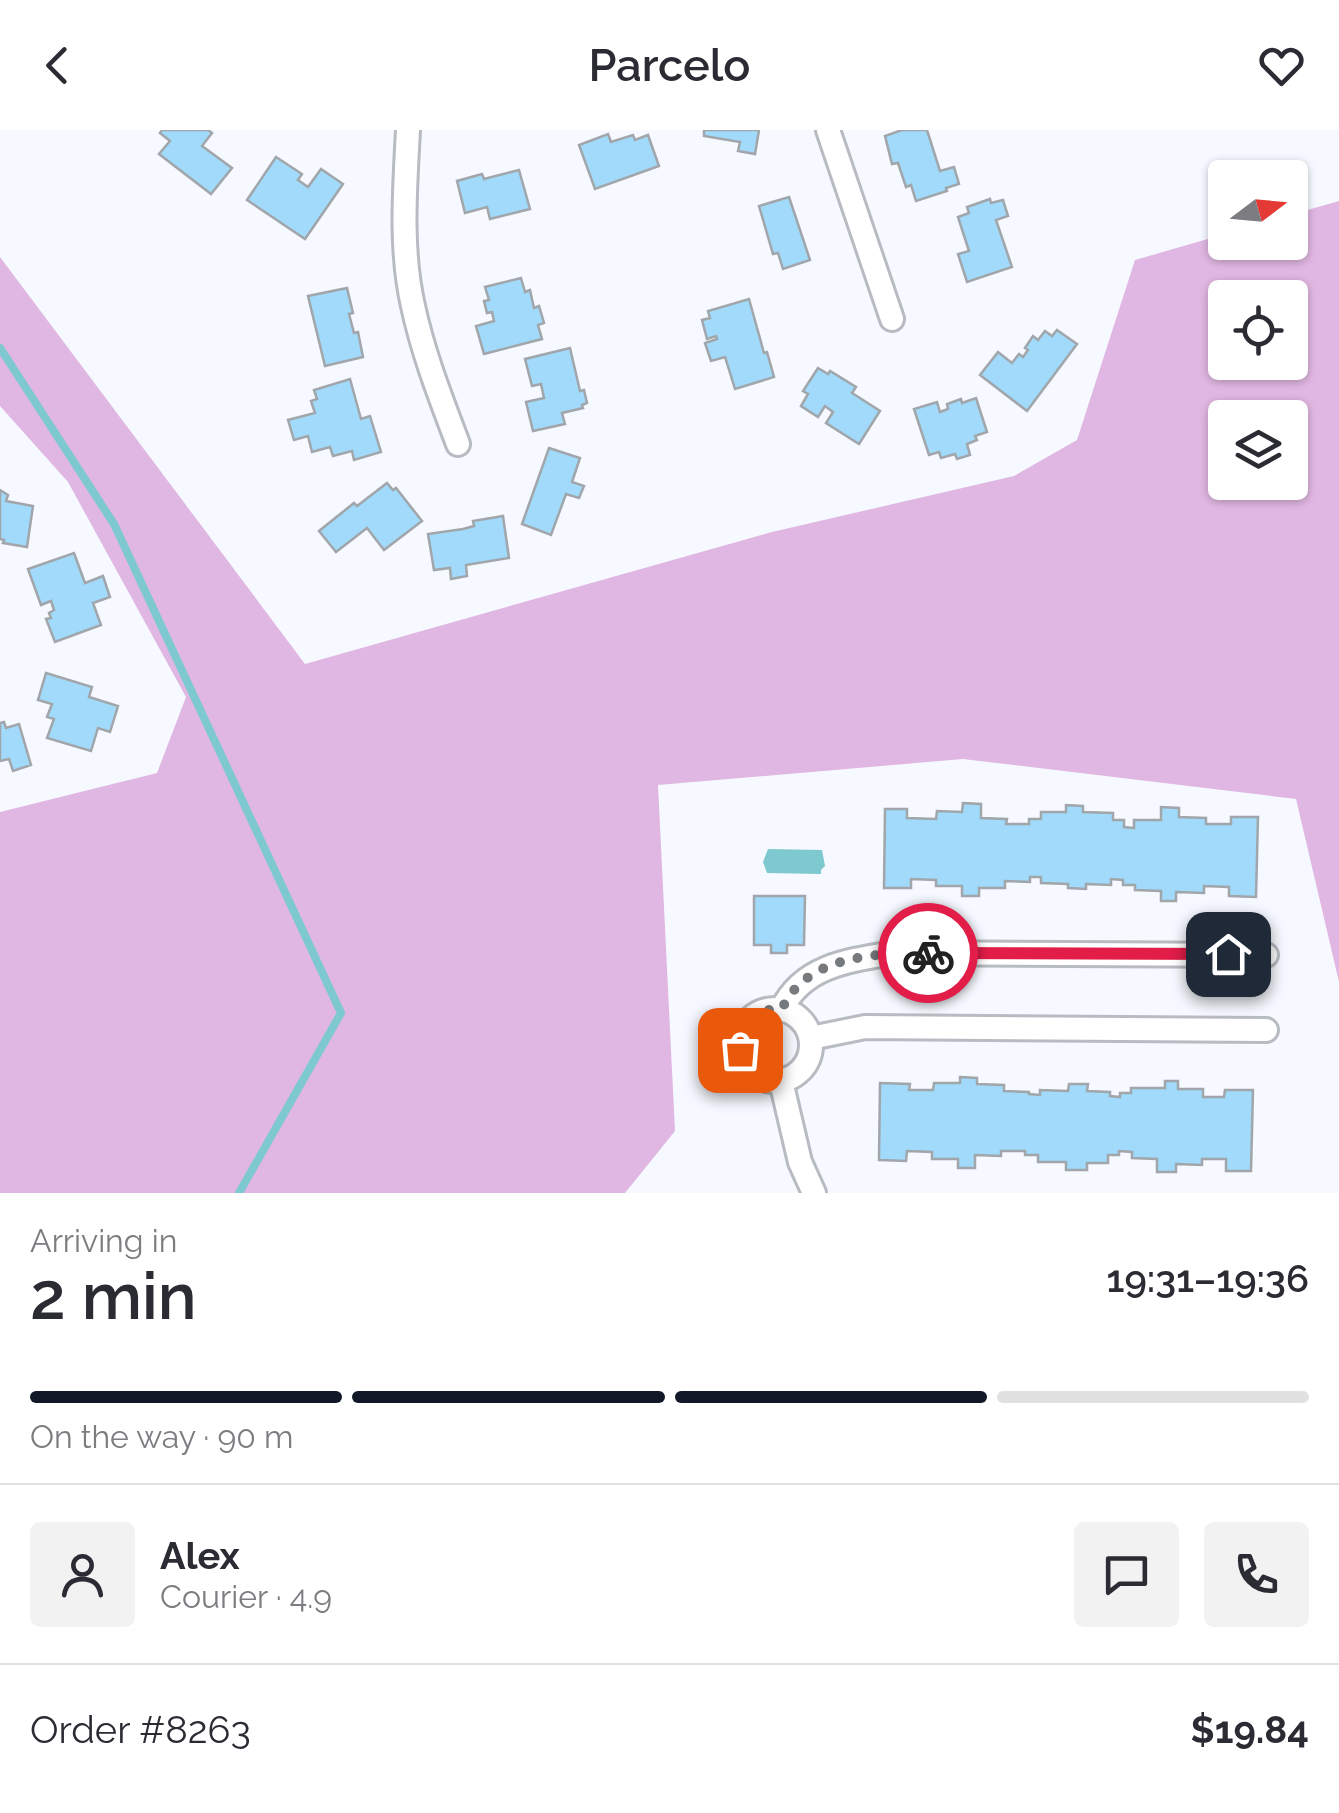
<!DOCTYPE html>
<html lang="en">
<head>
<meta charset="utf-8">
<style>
  :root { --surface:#fff; --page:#f2f2f3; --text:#2b2b33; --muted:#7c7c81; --line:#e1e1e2; --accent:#111827 }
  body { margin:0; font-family:Raleway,sans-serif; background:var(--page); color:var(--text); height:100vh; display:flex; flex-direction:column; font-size:38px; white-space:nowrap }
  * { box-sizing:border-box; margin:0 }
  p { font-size:32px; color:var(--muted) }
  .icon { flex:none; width:55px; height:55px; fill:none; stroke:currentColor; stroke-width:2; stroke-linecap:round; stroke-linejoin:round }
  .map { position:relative; height:1063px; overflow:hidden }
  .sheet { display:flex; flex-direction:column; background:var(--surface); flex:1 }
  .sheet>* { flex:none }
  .needle { width:65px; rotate:74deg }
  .tools { position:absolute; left:1208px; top:30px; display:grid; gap:20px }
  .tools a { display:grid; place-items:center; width:100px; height:100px; border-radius:10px; background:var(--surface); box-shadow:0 2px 8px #0004; font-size:50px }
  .pin { position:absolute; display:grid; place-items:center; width:85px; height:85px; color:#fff; margin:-42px; border-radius:20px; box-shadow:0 5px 15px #0006 }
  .courier { position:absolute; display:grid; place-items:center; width:100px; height:100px; margin:-50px; border:8px solid #e11d48; border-radius:50%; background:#fff; color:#222; box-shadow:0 2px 12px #0007 }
  .summary em { font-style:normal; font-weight:600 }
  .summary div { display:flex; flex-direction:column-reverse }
  .summary { display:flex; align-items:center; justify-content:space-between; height:170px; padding:0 30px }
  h1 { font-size:65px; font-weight:600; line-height:75px }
  .bar { display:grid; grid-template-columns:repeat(4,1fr); gap:15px 10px; align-content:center; height:120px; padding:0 30px }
  .bar i { height:12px; border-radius:8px; background:var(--line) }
  .bar .selected { background:var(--accent) }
  .bar p { grid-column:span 4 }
  .line { display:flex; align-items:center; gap:25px; padding:0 30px; border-top:2px solid var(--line) }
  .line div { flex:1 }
  .round { display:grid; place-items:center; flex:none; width:105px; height:105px; border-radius:10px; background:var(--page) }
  header { display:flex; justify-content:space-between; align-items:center; height:130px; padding:0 30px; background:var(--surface); font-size:45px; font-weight:600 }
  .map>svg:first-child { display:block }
</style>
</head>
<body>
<header><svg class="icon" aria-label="back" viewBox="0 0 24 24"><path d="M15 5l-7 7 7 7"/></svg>Parcelo<svg class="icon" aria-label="heart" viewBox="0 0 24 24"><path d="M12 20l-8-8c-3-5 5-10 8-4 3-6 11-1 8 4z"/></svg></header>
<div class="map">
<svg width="1339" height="1063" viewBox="0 0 1339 1063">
  <rect width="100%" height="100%" fill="#f6f9ff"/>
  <path fill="#e0b7e2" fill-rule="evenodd" d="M 1339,71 L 1339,852 L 1296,669 L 963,629 L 658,655 L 675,1001 L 625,1063 L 0,1063 L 0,682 L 157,643 L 186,567 L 68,352 L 0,276 L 0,127 L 305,534 L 772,402 L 1014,346 L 1077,310 L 1135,130 L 1225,104 L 1225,112 L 1290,112 L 1290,85 ZM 1225,168 L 1290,168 L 1290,232 L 1225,232 ZM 1225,288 L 1290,288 L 1290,352 L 1225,352 Z"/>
  <path fill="#7ec8cf" d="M 768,719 L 822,720 L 825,736 L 821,740 L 821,744 L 767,743 L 763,732 Z"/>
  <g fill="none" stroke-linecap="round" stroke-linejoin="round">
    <path stroke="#7ec8cf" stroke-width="8" d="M 0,218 L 114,394 L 341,883 L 239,1063"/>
  </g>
  <g fill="#a1dafa" stroke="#a0a6aa" stroke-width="2.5">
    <path d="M 162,0 L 208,0 L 212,3 L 202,16 L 232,38 L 211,64 L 159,24 L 170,11 L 160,3 Z"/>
    <path d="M 704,0 L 759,0 L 755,24 L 738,21 L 740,12 L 704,6 Z"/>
    <path d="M 902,0 L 927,0 L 940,41 L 954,37 L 959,54 L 946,58 L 947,61 L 916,71 L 911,55 L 906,57 L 898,33 L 892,34 L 885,6 Z"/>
    <path d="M 608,4 L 611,12 L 633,5 L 635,10 L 648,5 L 659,36 L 595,59 L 579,15 Z"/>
    <path d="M 276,27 L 302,44 L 298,50 L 308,57 L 321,39 L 343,54 L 305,109 L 247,70 Z"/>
    <path d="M 519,40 L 530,79 L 490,89 L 487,77 L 465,83 L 457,51 L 482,44 L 484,49 Z"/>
    <path d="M 789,67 L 810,130 L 783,139 L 778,123 L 773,124 L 759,76 Z"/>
    <path d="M 990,69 L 991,73 L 1003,70 L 1008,86 L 996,90 L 1012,137 L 967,152 L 958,124 L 969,121 L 958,87 L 969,83 L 967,77 Z"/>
    <path d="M 521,148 L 525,162 L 530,160 L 534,178 L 539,176 L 544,193 L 538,195 L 542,209 L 484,224 L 476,196 L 494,191 L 492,182 L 487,183 L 484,171 L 489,170 L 485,157 Z"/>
    <path d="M 347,158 L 353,183 L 349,184 L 354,203 L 358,202 L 363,227 L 325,236 L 308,166 Z"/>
    <path d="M 749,169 L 764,223 L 767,222 L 774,247 L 735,259 L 725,227 L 711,231 L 705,213 L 717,209 L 716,206 L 707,209 L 702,190 L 710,188 L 708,181 Z"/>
    <path d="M 1057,200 L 1077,214 L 1027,281 L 980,245 L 998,222 L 1012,233 L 1019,224 L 1023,227 L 1028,220 L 1025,218 L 1033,206 L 1038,210 L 1045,201 L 1052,206 Z"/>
    <path d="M 570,218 L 580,261 L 584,260 L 587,273 L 582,275 L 583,278 L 562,283 L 565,294 L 533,301 L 526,272 L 544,268 L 541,254 L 532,256 L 525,229 Z"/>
    <path d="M 818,238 L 828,244 L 830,241 L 856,257 L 852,263 L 880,281 L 859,314 L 826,293 L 833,282 L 825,276 L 818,287 L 801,276 L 808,264 L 803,261 Z"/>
    <path d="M 350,249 L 361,289 L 370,286 L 381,322 L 354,330 L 352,321 L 333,326 L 330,317 L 312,322 L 308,306 L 294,310 L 288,290 L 315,283 L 311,271 L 317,269 L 314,260 Z"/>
    <path d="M 976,268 L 987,302 L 975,306 L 977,310 L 967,314 L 970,325 L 957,329 L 955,324 L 941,328 L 939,322 L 929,325 L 914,279 L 937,272 L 940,282 L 948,279 L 947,274 L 961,269 L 962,273 Z"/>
    <path d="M 549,318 L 580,328 L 572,352 L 584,356 L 579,368 L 566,364 L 551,405 L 522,394 Z"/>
    <path d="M 387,353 L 393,360 L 396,358 L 422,391 L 384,420 L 367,398 L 336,422 L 319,401 L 354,373 L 357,376 Z"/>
    <path d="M 0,360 L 8,365 L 6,371 L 33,376 L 27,417 L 3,413 L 4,410 L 0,409 Z"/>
    <path d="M 503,386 L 509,428 L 466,435 L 467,446 L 451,449 L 450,438 L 434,440 L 428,404 L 463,399 L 474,396 L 473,391 Z"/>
    <path d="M 74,423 L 85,453 L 103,446 L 110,467 L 93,473 L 101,495 L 55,512 L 46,489 L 51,488 L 49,483 L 54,480 L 51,471 L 41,475 L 28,439 Z"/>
    <path d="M 46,543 L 92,557 L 89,567 L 118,576 L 110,602 L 98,598 L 91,621 L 47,608 L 54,589 L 47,587 L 52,574 L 38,570 Z"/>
    <path d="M 4,592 L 6,598 L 19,594 L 31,635 L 13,641 L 9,629 L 0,631 L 0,593 Z"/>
    <path d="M 963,673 L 981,674 L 981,688 L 1007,689 L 1006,694 L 1029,694 L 1029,689 L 1041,689 L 1041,682 L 1066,682 L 1066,675 L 1083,676 L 1083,682 L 1113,683 L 1113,690 L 1124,690 L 1124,697 L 1134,698 L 1134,690 L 1161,690 L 1161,677 L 1179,678 L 1179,687 L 1206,688 L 1206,694 L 1231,694 L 1231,687 L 1258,687 L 1256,767 L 1229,766 L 1229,757 L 1204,756 L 1204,763 L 1176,762 L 1176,771 L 1161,771 L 1161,761 L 1135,760 L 1135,755 L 1123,755 L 1123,750 L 1111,749 L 1111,755 L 1086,754 L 1086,759 L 1068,758 L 1068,754 L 1041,753 L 1041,747 L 1030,747 L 1030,752 L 1005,751 L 1005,758 L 979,758 L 979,766 L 962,766 L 962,756 L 936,756 L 936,750 L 911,749 L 911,758 L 884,758 L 885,679 L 907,679 L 907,688 L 936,689 L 937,681 L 962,682 Z"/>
    <path d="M 754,766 L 805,766 L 804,815 L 787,815 L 787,823 L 771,823 L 771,815 L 754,815 Z"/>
    <path d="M 960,947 L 977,948 L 977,954 L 1004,955 L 1004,961 L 1029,962 L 1029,964 L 1040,965 L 1040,960 L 1068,961 L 1069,954 L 1088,954 L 1087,961 L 1110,962 L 1110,966 L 1120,967 L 1120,963 L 1131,963 L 1131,958 L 1165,958 L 1165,951 L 1178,951 L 1178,959 L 1203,959 L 1203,967 L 1224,967 L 1225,960 L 1253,960 L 1251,1041 L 1226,1041 L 1226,1029 L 1202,1029 L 1202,1035 L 1176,1034 L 1176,1042 L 1157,1042 L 1157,1029 L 1132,1028 L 1132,1022 L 1119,1021 L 1119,1025 L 1108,1025 L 1108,1033 L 1087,1033 L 1087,1040 L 1066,1040 L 1066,1032 L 1038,1032 L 1038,1025 L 1025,1025 L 1025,1021 L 1001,1021 L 1001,1026 L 975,1025 L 975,1038 L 958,1038 L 958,1029 L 932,1029 L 932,1022 L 907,1021 L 906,1031 L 879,1030 L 880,953 L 910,954 L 909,960 L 933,960 L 934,953 L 960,953 Z"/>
  </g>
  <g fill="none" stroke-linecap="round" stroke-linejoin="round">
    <defs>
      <g id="street">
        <path d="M 408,0 C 405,58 400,119 413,176 C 423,223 441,269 458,314"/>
        <path d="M 828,0 L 892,189"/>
        <circle cx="775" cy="915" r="36"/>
        <path d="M 782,879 C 803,835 851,830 894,823 L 1266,825"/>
        <path d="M 811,908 L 865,897 L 1266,900"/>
        <path d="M 781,951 L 800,1032 L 814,1063"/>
      </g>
    </defs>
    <use href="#street" stroke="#b8bbc1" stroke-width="28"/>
    <use href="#street" stroke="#fff" stroke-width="22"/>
  </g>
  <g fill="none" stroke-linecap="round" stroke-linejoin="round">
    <path stroke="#777a7d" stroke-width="10" stroke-dasharray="0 18" d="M 740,920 C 740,893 756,878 782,879 C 806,825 878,823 928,823"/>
    <path stroke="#e11d48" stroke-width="12" d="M 928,823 L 1228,824"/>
  </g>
</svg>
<div class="tools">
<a><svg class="needle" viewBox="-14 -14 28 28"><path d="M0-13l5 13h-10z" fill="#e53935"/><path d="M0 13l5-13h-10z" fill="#7c7c81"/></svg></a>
<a><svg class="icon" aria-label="locate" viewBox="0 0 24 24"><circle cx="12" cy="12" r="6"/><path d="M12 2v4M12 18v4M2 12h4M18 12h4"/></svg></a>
<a><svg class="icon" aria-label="layers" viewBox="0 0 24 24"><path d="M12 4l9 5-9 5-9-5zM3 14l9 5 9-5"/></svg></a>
</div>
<div class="pin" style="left:740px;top:920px;background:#ea580c"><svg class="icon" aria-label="bag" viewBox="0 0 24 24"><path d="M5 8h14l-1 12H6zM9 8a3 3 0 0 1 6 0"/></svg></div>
<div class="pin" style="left:1228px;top:824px;background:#1f2937"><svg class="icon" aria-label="home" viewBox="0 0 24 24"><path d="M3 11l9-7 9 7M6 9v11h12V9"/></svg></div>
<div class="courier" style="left:928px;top:823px"><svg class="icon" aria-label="bike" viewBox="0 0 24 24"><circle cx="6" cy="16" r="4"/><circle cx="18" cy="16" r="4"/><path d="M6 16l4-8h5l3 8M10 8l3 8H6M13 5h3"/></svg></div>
</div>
<section class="sheet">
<div class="summary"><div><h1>2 min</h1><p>Arriving in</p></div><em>19:31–19:36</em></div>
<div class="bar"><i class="selected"></i><i class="selected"></i><i class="selected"></i><i></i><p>On the way · 90 m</p></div>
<div class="line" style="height:180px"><a class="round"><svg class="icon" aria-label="person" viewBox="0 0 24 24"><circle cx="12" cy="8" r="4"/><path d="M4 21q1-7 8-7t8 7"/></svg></a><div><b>Alex</b><p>Courier · 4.9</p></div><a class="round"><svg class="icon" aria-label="chat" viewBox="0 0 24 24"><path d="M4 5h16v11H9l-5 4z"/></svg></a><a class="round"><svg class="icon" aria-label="phone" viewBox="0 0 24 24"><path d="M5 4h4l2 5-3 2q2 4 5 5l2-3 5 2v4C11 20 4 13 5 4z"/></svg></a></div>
<div class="line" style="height:130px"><div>Order #8263</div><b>$19.84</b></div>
</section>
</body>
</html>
